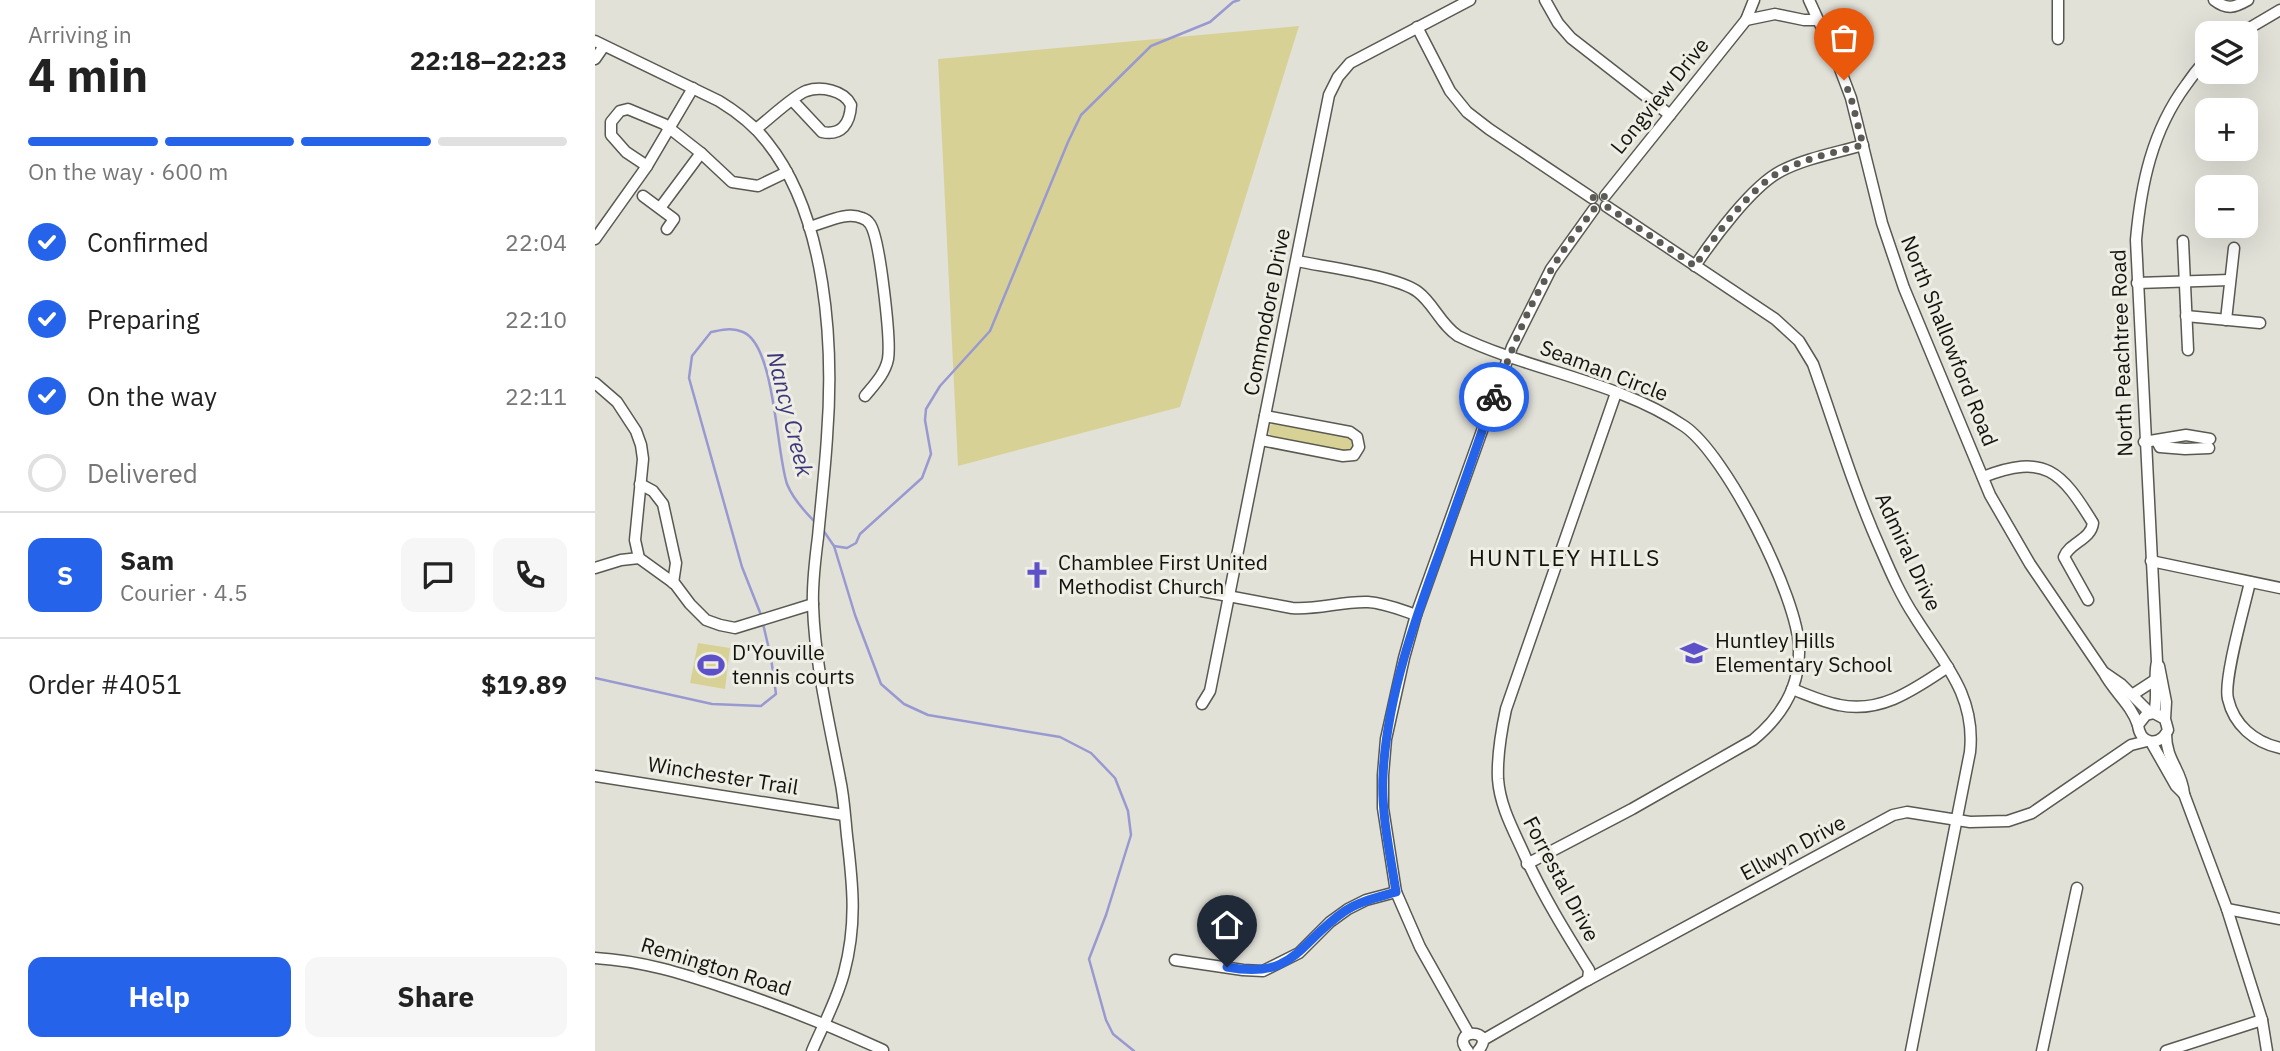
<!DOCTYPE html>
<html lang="en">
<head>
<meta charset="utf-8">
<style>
  :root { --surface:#fff; --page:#f6f6f6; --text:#222; --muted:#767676; --line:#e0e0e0; --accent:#2563eb }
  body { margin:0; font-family:"IBM Plex Sans",sans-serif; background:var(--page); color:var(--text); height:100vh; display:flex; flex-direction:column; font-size:26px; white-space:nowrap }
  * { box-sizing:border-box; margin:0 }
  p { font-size:23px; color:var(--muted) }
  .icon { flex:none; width:38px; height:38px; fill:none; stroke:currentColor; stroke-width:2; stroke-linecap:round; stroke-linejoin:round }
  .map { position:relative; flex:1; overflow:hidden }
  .panel { display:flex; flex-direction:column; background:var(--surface); width:595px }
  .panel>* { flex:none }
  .tools { position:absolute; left:1600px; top:21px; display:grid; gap:14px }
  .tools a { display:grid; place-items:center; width:63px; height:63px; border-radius:14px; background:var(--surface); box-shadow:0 7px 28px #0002; font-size:35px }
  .pin { position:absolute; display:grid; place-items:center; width:60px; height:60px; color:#fff; margin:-72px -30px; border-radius:50% 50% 50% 0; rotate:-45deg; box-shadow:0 0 7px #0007 }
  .pin .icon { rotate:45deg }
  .courier { position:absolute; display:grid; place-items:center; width:70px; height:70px; margin:-35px; border:5px solid #2563eb; border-radius:50%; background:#fff; color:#222; box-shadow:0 2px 9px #0007 }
  .summary em { font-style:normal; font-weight:800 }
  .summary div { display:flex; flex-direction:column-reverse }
  .summary { display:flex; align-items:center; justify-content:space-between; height:119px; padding:0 28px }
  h1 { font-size:46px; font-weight:800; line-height:52px }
  .bar { display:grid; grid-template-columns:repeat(4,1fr); gap:10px 7px; align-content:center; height:84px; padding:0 28px }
  .bar i { height:9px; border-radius:5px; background:var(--line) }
  .bar .on { background:var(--accent) }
  .bar p { grid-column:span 4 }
  .line { display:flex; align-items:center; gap:18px; padding:0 28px; border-top:2px solid var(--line) }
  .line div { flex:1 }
  .round { display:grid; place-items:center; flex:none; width:74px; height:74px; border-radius:14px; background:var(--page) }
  ol { padding:0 28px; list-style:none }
  li { display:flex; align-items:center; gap:21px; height:77px }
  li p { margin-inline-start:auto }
  li .icon { padding:7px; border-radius:50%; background:var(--accent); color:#fff; stroke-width:4 }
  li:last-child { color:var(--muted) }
  li i { width:38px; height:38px; border:4px solid var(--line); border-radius:50% }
  .action { display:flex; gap:14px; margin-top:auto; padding:14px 28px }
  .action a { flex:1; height:80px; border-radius:14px; background:var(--accent); color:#fff; font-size:28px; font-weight:800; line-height:80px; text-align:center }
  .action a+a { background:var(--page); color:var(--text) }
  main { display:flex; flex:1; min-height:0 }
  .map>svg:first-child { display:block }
</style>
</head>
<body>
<main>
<section class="panel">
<div class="summary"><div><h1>4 min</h1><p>Arriving in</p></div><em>22:18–22:23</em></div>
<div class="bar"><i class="on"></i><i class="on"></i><i class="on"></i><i></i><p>On the way · 600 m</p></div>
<ol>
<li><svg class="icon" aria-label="check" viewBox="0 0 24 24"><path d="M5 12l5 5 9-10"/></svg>Confirmed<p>22:04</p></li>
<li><svg class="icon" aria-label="check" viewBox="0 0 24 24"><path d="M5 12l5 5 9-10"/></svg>Preparing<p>22:10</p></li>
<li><svg class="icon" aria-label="check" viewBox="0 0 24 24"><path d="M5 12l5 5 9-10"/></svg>On the way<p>22:11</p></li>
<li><i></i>Delivered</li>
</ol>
<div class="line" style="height:126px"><b class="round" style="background:var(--accent);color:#fff">S</b><div><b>Sam</b><p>Courier · 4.5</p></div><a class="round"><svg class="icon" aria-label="chat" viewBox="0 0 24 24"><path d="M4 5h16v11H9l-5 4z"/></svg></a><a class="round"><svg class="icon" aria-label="phone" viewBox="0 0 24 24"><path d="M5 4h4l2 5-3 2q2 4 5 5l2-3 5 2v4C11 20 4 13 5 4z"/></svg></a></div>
<div class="line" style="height:91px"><div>Order #4051</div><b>$19.89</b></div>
<div class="action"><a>Help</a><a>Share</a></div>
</section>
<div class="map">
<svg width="1685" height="1051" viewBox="0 0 1685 1051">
  <rect width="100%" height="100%" fill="#e2e1d8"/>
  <g fill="#d8d196">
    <path d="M 704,26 L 585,407 L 363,466 L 343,59 Z"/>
    <path d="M 678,423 L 755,438 L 760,446 L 756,451 L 752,452 L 675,437 L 673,428 Z"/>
    <path d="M 103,643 L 135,648 L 130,689 L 95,683 Z"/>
  </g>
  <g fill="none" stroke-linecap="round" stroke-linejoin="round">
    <g stroke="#9899d1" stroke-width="2.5">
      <path d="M 228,530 L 239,546 L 260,615 L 286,684 L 309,704 L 333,715 L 465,737 L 496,753 L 520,778 L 533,811 L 536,835 L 511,915 L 494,959 L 511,1020 L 518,1034 L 539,1051"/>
      <path d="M 239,546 L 252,548 L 261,543 L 265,534 L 327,478 L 336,454 L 330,420 L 331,409 L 345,386 L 395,331 L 473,142 L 486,115 L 556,46 L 615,22 L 638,2 L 644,0"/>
      <path d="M 0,678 L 117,704 L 166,706 L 181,694 L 176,658 L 166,615 L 147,567 L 94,378 L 97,356 L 116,332 C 127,330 137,327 148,332 C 180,345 181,451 192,484 C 198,499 209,511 220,522"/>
    </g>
    <defs>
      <g id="minor">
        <path d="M 950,0 L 963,23 L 976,38 L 1075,115"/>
        <path d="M 1214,0 L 1242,61 L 1256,98 L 1287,223 L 1309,288 L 1395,495 L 1435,564 L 1509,673 C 1519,692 1536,704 1543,725"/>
        <path d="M 1463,0 L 1463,39"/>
        <path d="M 1619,0 C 1632,10 1639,8 1653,0"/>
        <path d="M 1151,20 L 1180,14 L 1209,20 L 1223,20"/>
        <path d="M 822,27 L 855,91 L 872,112 L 894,129 L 997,198"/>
        <path d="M 1646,33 L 1685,10"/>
        <path d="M 0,41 L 124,101 C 142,112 159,125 172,142 C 232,217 239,345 232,437 C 230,470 226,504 223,537 C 220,560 217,583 218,606 C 220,665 234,721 245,779 C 249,797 250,817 252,836 C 258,886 262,924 249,973 C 242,1000 228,1025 217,1051"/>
        <path d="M 0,59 L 9,46"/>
        <path d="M 161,129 C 173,120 198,96 211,91 C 226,86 249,90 256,105 C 255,123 247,136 227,132 L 198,101"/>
        <path d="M 52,166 L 31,152 L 16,135 L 16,122 L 25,111 L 33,109 L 69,124 L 106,153 L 137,182 L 163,186 L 192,172"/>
        <path d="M 48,196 L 79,219 L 72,229"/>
        <path d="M 1010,196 L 1151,20 L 1159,0"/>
        <path d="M 1011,206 L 1180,319 L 1204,341 L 1218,364 C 1240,426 1259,490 1286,550 C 1296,573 1306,596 1320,617 C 1348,662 1381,695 1375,752 L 1316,1051"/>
        <path d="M 65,208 L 106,153"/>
        <path d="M 214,227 C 230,223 251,211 267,218 C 270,219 273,221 275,224 C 285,238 296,341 293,359 C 290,374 279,385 270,396"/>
        <path d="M 0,239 L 52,166 L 98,88"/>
        <path d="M 1588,241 L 1593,350"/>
        <path d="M 702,261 C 730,267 802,276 823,292 C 839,304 845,324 863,336 C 935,371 1023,381 1089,426 C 1131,454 1204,599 1204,649 C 1205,687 1186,717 1158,740 L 1037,809 L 932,864"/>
        <path d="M 1100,266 C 1118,239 1157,186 1186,171 C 1211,158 1241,153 1268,145"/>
        <path d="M 1542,283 L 1635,280"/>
        <path d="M 1591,316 L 1665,323"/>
        <path d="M 1631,320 L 1639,248"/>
        <path d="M 0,383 L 22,402 L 41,431 L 46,445 L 48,459 L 40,540 L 44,558 L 80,584 L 95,604 L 111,620 L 125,625 L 140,628 L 218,604"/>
        <path d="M 666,440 L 748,456 L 759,455 L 764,447 L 762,437 L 755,432 L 670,416"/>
        <path d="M 1562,441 L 1565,447 L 1590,449 L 1614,448"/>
        <path d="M 1549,442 L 1591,435 L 1615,439"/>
        <path d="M 1388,477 C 1450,453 1466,471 1498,523 C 1496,540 1475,542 1469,557 L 1493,600"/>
        <path d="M 45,484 L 58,491 L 68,504 L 81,563 L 78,583"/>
        <path d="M 1556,561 L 1685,588"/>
        <path d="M 0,568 L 26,560 L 44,558"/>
        <path d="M 1655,582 C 1650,605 1628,680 1633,699 C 1639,725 1659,742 1685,748"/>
        <path d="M 569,584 L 697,608 C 723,610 747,601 773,602 C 790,603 806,610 821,615"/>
        <path d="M 1564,666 L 1571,702 L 1570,719 L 1573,730 C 1564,748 1545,744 1543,725 L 1551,715 L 1559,713 L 1570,719"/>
        <path d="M 1510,673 L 1526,684 L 1555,713"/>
        <path d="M 1197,689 C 1213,695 1228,702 1244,705 C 1286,714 1320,689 1353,667"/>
        <path d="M 1537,695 L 1560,680"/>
        <path d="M 607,704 L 615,691 L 734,95 L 743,77 L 755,63 L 875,0"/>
        <path d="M 1559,713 C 1564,695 1558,679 1562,662 L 1541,240 C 1546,184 1557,131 1591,85 C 1597,77 1603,67 1612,60"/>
        <path d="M 1571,734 C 1571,761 1587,770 1589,794 L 1632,909 L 1667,1020 L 1672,1051"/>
        <path d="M 1556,742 L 1581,786 L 1589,794"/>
        <path d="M 0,776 L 249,815"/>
        <path d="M 1632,909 L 1685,919"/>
        <path d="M 0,958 C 48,961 86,973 131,988 C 185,1006 236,1026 288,1050"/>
        <path d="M 580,960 L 648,970 L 668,971 L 704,953 L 735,922 L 753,909 L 771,900 L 801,892"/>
        <path d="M 993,980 L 994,970 C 971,933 948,896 930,856 C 919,831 905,807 903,779 C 902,756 906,732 911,709 L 1021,393"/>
        <path d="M 874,1034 L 825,947 L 801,892 L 788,808 L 788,775 L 791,739 L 809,658 L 821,615 L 917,347 L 956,269 L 999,209"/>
        <path d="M 888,1040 L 989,982 L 1298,815 L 1312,812 L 1375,822 L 1413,821 L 1437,813 L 1536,745 L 1552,741"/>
        <path d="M 873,1051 C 853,1028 903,1028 883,1051"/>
        <path d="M 1447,1051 L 1482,888"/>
        <path d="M 1571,1051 L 1667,1020"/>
      </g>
    </defs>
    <use href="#minor" stroke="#595951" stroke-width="13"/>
    <use href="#minor" stroke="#fff" stroke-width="10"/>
  </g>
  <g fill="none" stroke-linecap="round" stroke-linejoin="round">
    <path stroke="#5b5a55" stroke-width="7" stroke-dasharray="0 12.6" d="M 899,397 C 916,352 932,307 958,267 C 970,246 985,228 999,209 L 996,202 L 999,196 C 1005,193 1010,195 1012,201 L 1011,206 L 1100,266 C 1119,237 1156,187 1186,171 C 1211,158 1241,152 1268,145 L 1256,98 L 1249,80"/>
    <path stroke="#2563eb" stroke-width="9" d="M 632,967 C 700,980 703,943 750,911 C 765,901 784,897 801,892 C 795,853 786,814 788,775 C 792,695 821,617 848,543 C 865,494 882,445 899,397"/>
  </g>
  <defs>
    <symbol id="church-bare" viewBox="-9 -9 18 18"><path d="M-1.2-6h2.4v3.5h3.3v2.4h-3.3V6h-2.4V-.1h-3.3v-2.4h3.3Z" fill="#5d50c8" stroke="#efeee5" stroke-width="2.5" paint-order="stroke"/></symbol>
    <symbol id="school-bare" viewBox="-9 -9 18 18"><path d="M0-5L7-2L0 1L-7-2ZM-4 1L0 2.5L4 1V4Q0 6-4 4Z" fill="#5d50c8" stroke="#efeee5" stroke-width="2.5" paint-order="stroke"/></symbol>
    <symbol id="stadium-bare" viewBox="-9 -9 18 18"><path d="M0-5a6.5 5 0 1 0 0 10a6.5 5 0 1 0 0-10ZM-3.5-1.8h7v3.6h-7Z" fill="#5d50c8" stroke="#efeee5" stroke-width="2.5" paint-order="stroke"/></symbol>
  </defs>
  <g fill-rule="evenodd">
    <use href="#church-bare" x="423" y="556" width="38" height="38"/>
    <use href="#school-bare" x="1080" y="634" width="38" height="38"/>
    <use href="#stadium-bare" x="97" y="646" width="38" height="38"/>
  </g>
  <g text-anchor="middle" stroke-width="6" stroke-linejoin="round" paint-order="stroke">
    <g font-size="21" fill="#12120f" stroke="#efeee5">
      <text transform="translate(1065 96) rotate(-51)" y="7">Longview Drive</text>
      <text transform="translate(672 312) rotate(-79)" y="7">Commodore Drive</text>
      <text transform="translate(1354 341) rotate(68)" y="7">North Shallowford Road</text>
      <text transform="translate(1527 353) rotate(-92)" y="7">North Peachtree Road</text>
      <text transform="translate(1009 371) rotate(21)" y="7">Seaman Circle</text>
      <text transform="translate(1313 552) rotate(65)" y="7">Admiral Drive</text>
      <text transform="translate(128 776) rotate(9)" y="7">Winchester Trail</text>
      <text transform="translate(1198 848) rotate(-28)" y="7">Ellwyn Drive</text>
      <text transform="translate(966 879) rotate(62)" y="7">Forrestal Drive</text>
      <text transform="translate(121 967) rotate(17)" y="7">Remington Road</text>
    </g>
    <g font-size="21" fill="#12120f" stroke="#efeee5" text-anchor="start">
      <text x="463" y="570">Chamblee First United<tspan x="463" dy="24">Methodist Church</tspan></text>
      <text x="1120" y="648">Huntley Hills<tspan x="1120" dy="24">Elementary School</tspan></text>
      <text x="137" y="660">D'Youville<tspan x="137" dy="24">tennis courts</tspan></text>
    </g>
    <g font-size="23" font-style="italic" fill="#3c377b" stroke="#efeee5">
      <text transform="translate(195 414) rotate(76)" y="8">Nancy Creek</text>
    </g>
    <g font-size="23" letter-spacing="2" fill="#12120f" stroke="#efeee5">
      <text x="970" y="566">HUNTLEY HILLS</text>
    </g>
  </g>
</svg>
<div class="tools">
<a><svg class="icon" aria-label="layers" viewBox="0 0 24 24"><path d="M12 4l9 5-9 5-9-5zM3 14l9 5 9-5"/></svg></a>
<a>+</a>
<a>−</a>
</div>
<div class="pin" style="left:1249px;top:80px;background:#ea580c"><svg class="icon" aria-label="bag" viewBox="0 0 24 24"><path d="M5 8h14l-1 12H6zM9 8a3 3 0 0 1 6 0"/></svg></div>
<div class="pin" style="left:632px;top:967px;background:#1f2937"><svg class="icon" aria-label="home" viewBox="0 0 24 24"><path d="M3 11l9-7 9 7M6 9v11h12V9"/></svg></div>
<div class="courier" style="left:899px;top:397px"><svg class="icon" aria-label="bike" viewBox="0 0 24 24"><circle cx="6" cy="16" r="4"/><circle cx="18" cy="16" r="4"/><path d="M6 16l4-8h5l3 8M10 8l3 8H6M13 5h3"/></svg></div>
</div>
</main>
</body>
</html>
